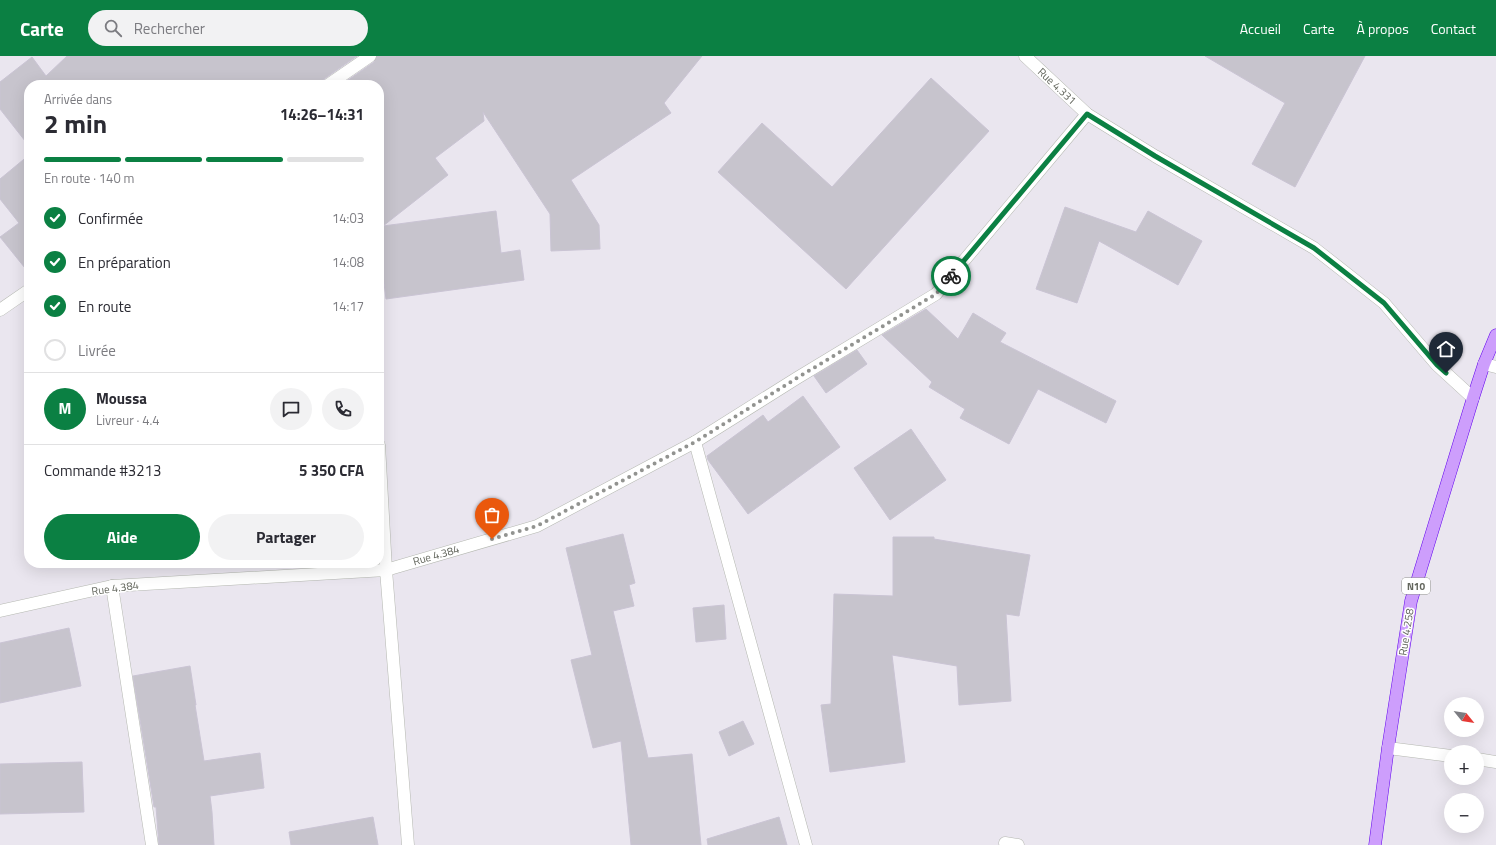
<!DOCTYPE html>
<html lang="fr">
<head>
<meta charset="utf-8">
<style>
  :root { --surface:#fff; --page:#f2f2f3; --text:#2b2b33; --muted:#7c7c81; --line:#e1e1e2; --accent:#0b8043 }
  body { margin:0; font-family:"Titillium Web",sans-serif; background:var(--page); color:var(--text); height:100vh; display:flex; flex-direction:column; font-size:15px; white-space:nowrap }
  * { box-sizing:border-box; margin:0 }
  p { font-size:13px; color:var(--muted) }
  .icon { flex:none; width:22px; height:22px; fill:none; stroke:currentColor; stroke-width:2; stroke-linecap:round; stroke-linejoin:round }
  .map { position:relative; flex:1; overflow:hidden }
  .details { position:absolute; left:24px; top:24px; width:360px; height:488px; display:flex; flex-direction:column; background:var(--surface); border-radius:16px; box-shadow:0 4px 16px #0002 }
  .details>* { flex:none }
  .needle { width:26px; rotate:120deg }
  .buttons { position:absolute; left:1444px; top:641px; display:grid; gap:8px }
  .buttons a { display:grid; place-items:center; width:40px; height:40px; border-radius:50%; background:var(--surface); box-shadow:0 4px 16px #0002; font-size:20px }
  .pin { position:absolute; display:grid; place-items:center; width:34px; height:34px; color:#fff; margin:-41px -17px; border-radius:50% 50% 50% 0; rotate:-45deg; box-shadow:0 0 4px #0007 }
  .pin .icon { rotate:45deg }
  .courier { position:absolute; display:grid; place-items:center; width:40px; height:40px; margin:-20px; border:3px solid #0b8043; border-radius:50%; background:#fff; color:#222; box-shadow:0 1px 5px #0007 }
  .summary em { font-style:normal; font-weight:700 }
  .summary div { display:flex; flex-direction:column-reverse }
  .summary { display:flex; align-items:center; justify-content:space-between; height:68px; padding:0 20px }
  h1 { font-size:26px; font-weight:700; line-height:30px }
  .bar { display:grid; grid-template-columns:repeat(4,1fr); gap:6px 4px; align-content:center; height:48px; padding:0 20px }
  .bar i { height:5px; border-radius:3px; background:var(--line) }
  .bar .selected { background:var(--accent) }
  .bar p { grid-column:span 4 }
  .line { display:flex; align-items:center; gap:10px; padding:0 20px; border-top:1px solid var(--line) }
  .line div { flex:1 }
  .round { display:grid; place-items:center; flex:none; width:42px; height:42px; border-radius:21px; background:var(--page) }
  ol { padding:0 20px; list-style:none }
  li { display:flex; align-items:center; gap:12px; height:44px }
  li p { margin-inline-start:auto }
  li .icon { padding:4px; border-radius:50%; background:var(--accent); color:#fff; stroke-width:4 }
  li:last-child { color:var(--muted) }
  li i { width:22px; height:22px; border:2px solid var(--line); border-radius:50% }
  .action { display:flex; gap:8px; margin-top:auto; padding:8px 20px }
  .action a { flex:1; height:46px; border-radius:24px; background:var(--accent); color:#fff; font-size:16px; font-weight:700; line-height:46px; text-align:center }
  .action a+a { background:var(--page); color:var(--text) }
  header { display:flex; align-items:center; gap:24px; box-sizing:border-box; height:56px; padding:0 20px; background:var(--accent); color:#fff }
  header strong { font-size:19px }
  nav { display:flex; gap:22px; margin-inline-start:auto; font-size:14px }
  .search { width:280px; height:36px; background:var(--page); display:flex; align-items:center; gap:10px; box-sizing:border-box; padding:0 14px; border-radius:22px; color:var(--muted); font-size:15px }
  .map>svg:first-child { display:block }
</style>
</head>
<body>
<header>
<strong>Carte</strong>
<div class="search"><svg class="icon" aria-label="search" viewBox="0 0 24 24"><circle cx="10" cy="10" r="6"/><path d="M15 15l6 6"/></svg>Rechercher</div>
<nav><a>Accueil</a><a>Carte</a><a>À propos</a><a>Contact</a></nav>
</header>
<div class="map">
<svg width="1496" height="789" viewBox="0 0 1496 789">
  <rect width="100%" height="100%" fill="#eae6ef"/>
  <g fill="#c7c4cd" stroke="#cac4d4">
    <path d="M 67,0 L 357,0 L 324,23 L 321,29 L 29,29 L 29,90 L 0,53 L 0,26 L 32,1 L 46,20 Z"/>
    <path d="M 377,0 L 702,0 L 664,47 L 671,57 L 571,124 L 599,169 L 600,193 L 551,195 L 550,158 L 483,56 L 484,65 L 435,102 L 448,119 L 383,170 L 496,155 L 501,197 L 520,194 L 524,224 L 386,243 L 379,188 L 379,29 L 341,29 L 374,6 Z"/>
    <path d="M 1205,0 L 1365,0 L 1295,131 L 1252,108 L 1285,47 Z"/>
    <path d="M 931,22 L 989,75 L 846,233 L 718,116 L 762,67 L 832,131 Z"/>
    <path d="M 29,99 L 29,217 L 0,181 L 19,167 L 0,143 L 0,123 Z"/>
    <path d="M 1065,151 L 1136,176 L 1148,155 L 1202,185 L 1178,229 L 1099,185 L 1077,247 L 1036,233 Z"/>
    <path d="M 926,253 L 958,283 L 973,257 L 1006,277 L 1000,286 L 1116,345 L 1106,367 L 1038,333 L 1009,388 L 960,362 L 965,353 L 929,331 L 932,326 L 882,279 Z"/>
    <path d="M 857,294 L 867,308 L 826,337 L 814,320 Z"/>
    <path d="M 803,340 L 840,391 L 748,458 L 708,404 L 707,400 L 763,359 L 768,366 Z"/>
    <path d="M 911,373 L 946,424 L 890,464 L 854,412 Z"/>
    <path d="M 623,478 L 635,527 L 629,529 L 634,550 L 613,555 L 648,702 L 692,698 L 701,789 L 631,789 L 621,685 L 593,692 L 571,604 L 592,599 L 566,492 Z"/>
    <path d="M 893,481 L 934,481 L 934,483 L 1030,499 L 1019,560 L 1006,558 L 1011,645 L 959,649 L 957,610 L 892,599 L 905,706 L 830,716 L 821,649 L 831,648 L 834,538 L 893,540 Z"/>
    <path d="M 724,549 L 726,583 L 696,586 L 693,552 Z"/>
    <path d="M 69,572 L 81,630 L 0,647 L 0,587 Z"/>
    <path d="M 190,610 L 196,649 L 195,649 L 204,705 L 260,697 L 264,732 L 210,740 L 212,756 L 214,789 L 159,789 L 156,751 L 154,751 L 133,620 Z"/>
    <path d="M 743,665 L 754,688 L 729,700 L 719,676 Z"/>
    <path d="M 82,706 L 84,756 L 0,758 L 0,708 Z"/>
    <path d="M 373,761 L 378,789 L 291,789 L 289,776 Z"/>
    <path d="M 779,761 L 787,789 L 708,789 L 707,783 Z"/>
  </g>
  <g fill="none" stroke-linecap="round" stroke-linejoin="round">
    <defs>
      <g id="minor">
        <path d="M 1025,0 L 1087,58 L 1155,100 L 1314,192 L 1384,247 L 1437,309 L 1473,342"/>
        <path d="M 328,29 L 370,0"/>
        <path d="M 0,254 L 29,234"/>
        <path d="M 1484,308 L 1496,311"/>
        <path d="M 695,386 L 806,789"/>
        <path d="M 379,389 L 386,514 L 408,789"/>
        <path d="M 112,530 L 152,789"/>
        <path d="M 0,555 L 112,530 L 386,514 L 537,470 L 695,386 L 797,322 L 936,238 L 1087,58"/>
        <path d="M 1388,692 L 1451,700"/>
        <path d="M 1477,703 L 1496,706"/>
        <path d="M 1005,787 L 1018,789"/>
      </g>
      <path id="trunk" d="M 1375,789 L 1388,692 L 1411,545 L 1473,342 L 1484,308 L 1496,279"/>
    </defs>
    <use href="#minor" stroke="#b5b8b1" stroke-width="13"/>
    <use href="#trunk" stroke="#6205ef" stroke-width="13"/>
    <use href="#minor" stroke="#fff" stroke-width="12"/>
    <use href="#trunk" stroke="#cd9efc" stroke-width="12"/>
  </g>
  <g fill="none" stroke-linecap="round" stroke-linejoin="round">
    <path stroke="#929390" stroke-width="4" stroke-dasharray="0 7.2" d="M 492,483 L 537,470 L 695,386 L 797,322 L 936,238 L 951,220"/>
    <path stroke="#0b8043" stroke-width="5" d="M 951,220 L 1087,58 L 1155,100 L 1314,192 L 1384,247 L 1437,309 L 1446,317"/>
  </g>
  <g text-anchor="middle" stroke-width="3" stroke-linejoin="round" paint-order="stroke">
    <rect fill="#fff" stroke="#92948e" stroke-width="1" x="1402" y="522" width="28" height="16" rx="3"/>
    <g font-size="10" font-weight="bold" fill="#63665d">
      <text x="1416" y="534">N10</text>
    </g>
    <g font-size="11" fill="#63665d" stroke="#fff">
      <text transform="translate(1057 30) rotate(43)" y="4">Rue 4.331</text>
      <text transform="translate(436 499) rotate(-16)" y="4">Rue 4.384</text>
      <text transform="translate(115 532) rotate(-8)" y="4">Rue 4.384</text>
      <text transform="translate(1406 576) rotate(-81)" y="4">Rue 4.258</text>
    </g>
  </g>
</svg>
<div class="buttons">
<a><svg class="needle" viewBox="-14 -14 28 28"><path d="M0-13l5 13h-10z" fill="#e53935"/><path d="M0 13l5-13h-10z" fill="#7c7c81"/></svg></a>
<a>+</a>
<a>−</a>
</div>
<div class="pin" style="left:492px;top:483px;background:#ea580c"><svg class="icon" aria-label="bag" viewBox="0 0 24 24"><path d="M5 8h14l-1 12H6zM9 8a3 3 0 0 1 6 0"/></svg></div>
<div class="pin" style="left:1446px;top:317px;background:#1f2937"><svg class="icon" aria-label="home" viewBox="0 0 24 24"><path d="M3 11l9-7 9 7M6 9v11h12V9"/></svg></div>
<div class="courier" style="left:951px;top:220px"><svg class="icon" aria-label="bike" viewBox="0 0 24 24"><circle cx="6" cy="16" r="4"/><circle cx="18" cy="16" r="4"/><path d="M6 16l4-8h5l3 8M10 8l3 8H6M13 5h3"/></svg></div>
<section class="details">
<div class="summary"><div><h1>2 min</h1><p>Arrivée dans</p></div><em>14:26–14:31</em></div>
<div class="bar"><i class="selected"></i><i class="selected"></i><i class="selected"></i><i></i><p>En route · 140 m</p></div>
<ol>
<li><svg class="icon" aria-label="check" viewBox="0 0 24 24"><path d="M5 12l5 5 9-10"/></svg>Confirmée<p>14:03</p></li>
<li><svg class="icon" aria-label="check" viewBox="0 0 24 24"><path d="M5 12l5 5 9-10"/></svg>En préparation<p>14:08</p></li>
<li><svg class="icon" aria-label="check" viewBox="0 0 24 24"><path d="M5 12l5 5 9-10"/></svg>En route<p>14:17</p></li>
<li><i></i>Livrée</li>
</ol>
<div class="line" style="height:72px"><b class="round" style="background:var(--accent);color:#fff">M</b><div><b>Moussa</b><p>Livreur · 4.4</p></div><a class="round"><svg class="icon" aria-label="chat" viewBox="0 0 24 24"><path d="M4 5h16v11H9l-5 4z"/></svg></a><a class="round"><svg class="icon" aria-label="phone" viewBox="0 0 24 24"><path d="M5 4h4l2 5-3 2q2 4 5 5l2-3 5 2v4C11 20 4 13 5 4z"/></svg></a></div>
<div class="line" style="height:52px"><div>Commande #3213</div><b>5 350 CFA</b></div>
<div class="action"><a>Aide</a><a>Partager</a></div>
</section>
</div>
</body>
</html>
